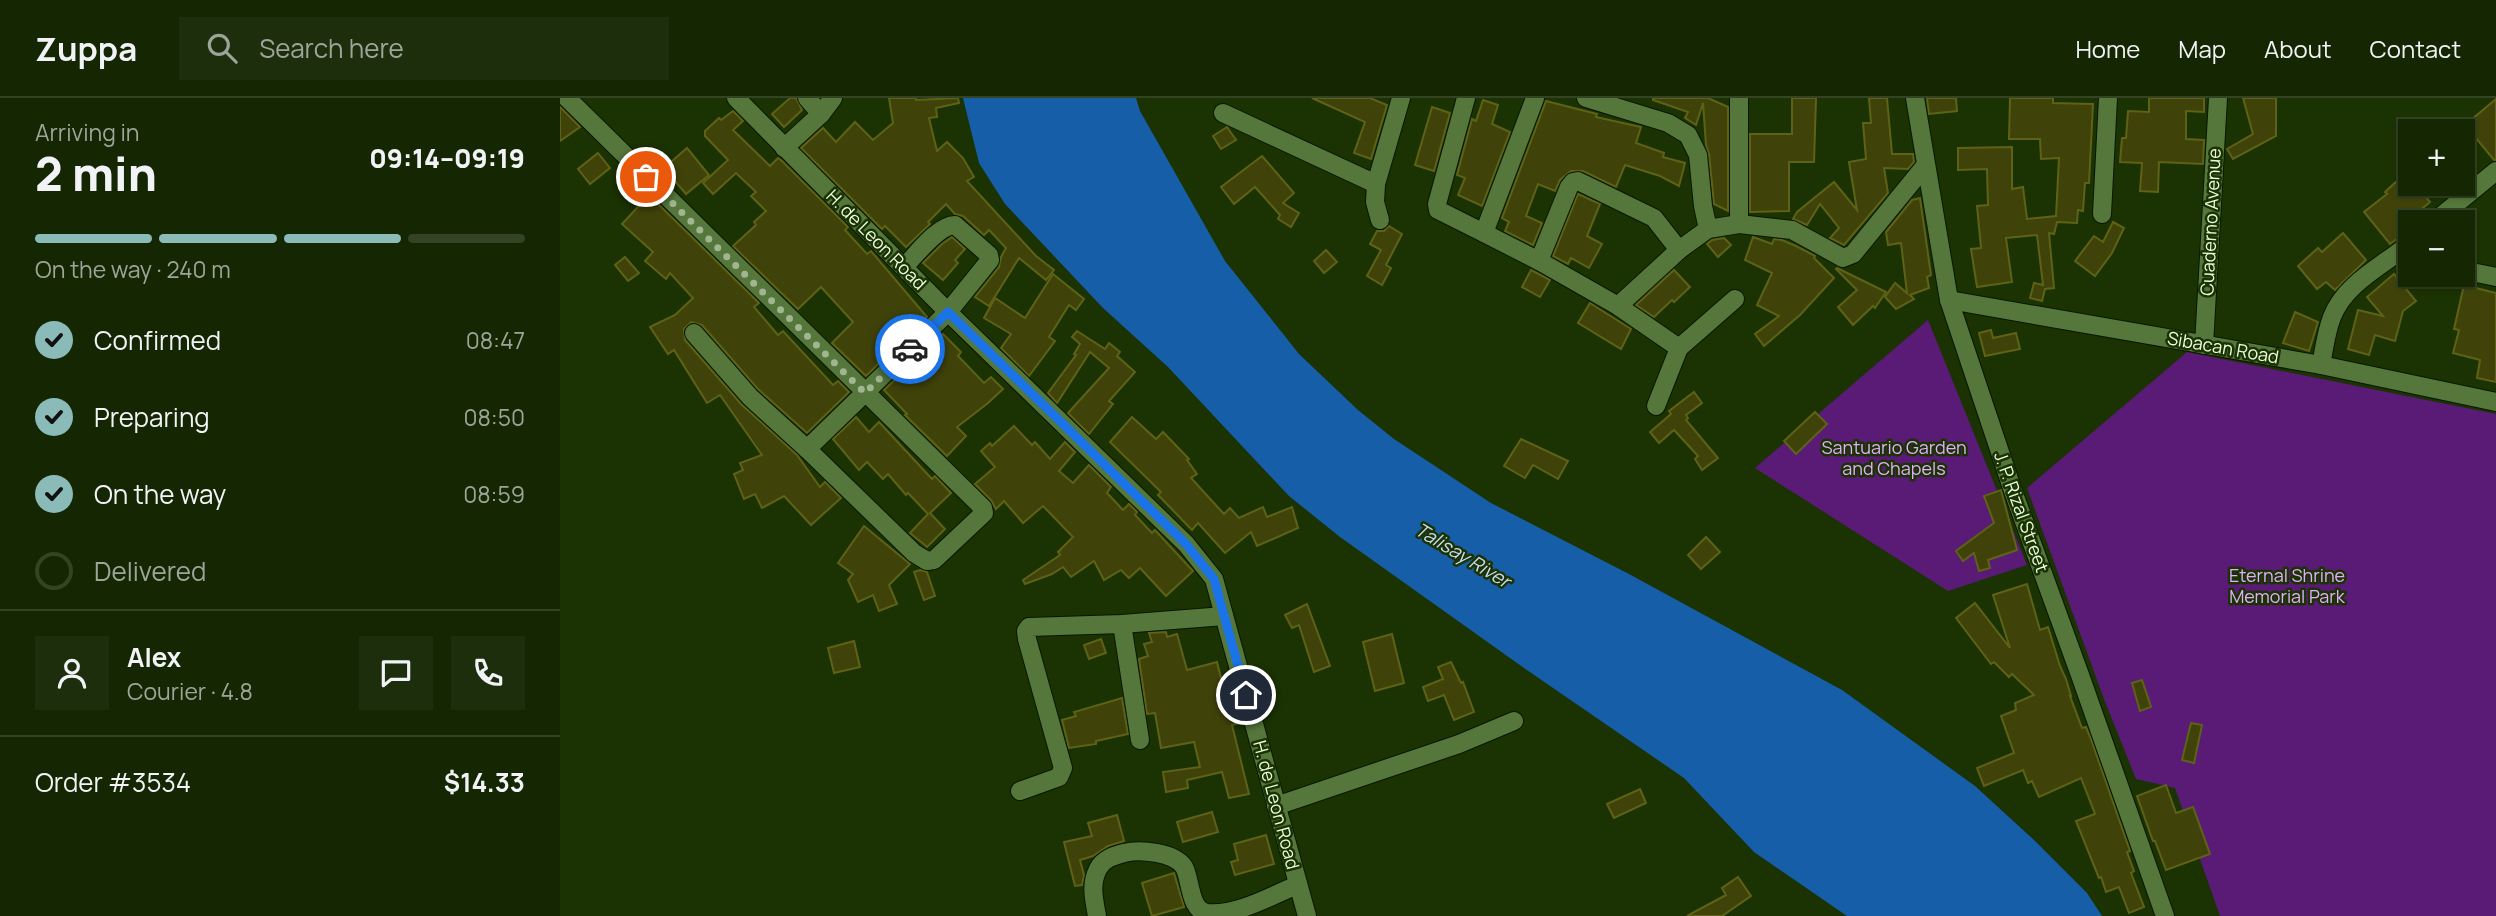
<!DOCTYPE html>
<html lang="en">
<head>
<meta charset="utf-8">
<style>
  :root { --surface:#142602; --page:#1d2e0c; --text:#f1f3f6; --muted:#9da599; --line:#334324; --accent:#8bbbb9 }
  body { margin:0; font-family:Manrope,sans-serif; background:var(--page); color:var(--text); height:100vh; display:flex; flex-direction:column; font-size:26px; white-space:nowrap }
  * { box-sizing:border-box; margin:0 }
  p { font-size:23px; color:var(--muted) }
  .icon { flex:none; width:38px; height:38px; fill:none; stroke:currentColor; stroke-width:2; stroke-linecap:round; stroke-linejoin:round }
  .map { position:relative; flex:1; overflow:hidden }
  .sheet { display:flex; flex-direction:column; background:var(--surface); width:560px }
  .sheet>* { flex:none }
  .buttons { position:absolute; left:1838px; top:21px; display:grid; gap:14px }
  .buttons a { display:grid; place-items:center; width:77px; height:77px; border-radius:0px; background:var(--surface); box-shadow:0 2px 5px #0004,0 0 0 2px var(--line); font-size:35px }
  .pin { position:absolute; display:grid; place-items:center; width:60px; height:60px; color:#fff; margin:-30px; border:4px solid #fff; border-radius:50%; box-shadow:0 2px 7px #0007 }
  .courier { position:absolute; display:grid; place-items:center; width:70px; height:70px; margin:-35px; border:5px solid #1a73e8; border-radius:50%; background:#fff; color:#222; box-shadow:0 2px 9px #0007 }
  .headline em { font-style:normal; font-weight:800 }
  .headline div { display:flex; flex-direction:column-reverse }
  .headline { display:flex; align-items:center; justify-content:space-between; height:119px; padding:0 35px }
  h1 { font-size:46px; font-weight:800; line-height:52px }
  .bar { display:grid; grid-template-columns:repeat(4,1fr); gap:10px 7px; align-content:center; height:84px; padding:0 35px }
  .bar i { height:9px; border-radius:5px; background:var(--line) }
  .bar .active { background:var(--accent) }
  .bar p { grid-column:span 4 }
  .line { display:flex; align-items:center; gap:18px; padding:0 35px; border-top:2px solid var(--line) }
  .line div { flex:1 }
  .round { display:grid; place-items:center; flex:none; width:74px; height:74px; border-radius:0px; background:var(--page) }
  ol { padding:0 35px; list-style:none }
  li { display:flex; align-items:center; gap:21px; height:77px }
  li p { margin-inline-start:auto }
  li .icon { padding:7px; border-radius:50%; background:var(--accent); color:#111; stroke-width:4 }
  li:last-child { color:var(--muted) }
  li i { width:38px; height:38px; border:4px solid var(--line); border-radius:50% }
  header { display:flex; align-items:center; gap:42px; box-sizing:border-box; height:98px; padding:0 35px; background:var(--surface); border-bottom:2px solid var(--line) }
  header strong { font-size:33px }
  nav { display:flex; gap:38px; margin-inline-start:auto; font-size:24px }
  .search { width:490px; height:63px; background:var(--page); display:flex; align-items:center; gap:18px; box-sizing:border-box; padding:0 24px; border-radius:0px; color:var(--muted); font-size:26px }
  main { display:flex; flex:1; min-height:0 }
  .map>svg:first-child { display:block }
</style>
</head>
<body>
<header>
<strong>Zuppa</strong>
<div class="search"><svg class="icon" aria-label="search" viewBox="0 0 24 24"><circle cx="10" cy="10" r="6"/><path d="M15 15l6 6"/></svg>Search here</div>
<nav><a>Home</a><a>Map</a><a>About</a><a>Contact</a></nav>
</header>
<main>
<section class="sheet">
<div class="headline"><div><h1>2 min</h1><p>Arriving in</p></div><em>09:14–09:19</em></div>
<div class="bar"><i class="active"></i><i class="active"></i><i class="active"></i><i></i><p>On the way · 240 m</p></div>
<ol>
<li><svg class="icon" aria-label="check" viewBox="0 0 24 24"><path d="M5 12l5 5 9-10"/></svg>Confirmed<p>08:47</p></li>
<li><svg class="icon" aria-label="check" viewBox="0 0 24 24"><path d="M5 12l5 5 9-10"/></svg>Preparing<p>08:50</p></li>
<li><svg class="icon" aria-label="check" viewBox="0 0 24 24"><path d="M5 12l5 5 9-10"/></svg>On the way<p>08:59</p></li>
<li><i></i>Delivered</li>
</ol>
<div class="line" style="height:126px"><a class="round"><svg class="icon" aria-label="person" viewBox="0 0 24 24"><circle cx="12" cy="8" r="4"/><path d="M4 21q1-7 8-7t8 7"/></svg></a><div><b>Alex</b><p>Courier · 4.8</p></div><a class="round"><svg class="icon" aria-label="chat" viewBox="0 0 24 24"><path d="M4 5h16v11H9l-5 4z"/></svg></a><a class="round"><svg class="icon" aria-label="phone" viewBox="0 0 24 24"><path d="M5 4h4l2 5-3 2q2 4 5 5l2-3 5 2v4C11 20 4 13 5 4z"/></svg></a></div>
<div class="line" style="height:91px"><div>Order #3534</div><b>$14.33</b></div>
</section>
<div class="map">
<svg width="1936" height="818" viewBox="0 0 1936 818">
  <rect width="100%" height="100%" fill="#1b3203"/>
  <g fill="#5a1b76">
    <path d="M 1368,222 L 1467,467 L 1388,493 L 1195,370 Z"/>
    <path d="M 1627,254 L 1936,316 L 1936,818 L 1660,818 L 1615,690 L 1576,681 L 1544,601 L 1467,390 Z"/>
  </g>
  <path fill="#165fa8" d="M 403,0 L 576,0 L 580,13 L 665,163 L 739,256 L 798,312 L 834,341 L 931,405 L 1069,476 L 1282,592 L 1415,688 L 1474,742 L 1527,795 L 1542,818 L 1287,818 L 1194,754 L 1124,680 L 964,570 L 780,439 L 729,398 L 608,269 L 543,210 L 445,106 L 419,65 Z"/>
  <g fill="#404309" stroke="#5e6217" stroke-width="2">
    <path d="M 230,0 L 236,0 L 242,12 L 224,29 L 212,16 Z"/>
    <path d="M 329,0 L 356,0 L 356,2 L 398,0 L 399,5 L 376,10 L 377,19 L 369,20 L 377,53 L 387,44 L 403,60 L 414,79 L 407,83 L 476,158 L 494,172 L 486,182 L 459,160 L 429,208 L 415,199 L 439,169 L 441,159 L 446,150 L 429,132 L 424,137 L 403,118 L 395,116 L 386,106 L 368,124 L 370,126 L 346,149 L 325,128 L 322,131 L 241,50 L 263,30 L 276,44 L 295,24 L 313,42 L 333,25 Z"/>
    <path d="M 752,0 L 810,0 L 827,7 L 811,61 L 794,55 L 805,24 Z"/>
    <path d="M 1093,0 L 1148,0 L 1168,9 L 1168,113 L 1154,106 L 1149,56 L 1146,47 L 1143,5 L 1136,27 L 1125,20 L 1128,14 L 1093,2 Z"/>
    <path d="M 1232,0 L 1256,0 L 1254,64 L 1229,64 L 1229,113 L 1190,114 L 1190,36 L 1232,36 Z"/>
    <path d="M 1309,0 L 1327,0 L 1332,56 L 1353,56 L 1354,64 L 1348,71 L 1324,70 L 1328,95 L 1284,147 L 1270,140 L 1279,130 L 1260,106 L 1247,127 L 1233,121 L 1237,114 L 1274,84 L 1297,112 L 1289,64 L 1306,61 L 1303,25 L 1311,25 Z"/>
    <path d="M 1367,0 L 1396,0 L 1397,13 L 1369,16 Z"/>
    <path d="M 1450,0 L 1493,0 L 1493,5 L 1533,6 L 1529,85 L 1525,85 L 1523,113 L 1518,112 L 1517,125 L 1497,124 L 1494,136 L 1489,135 L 1494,190 L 1485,191 L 1482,203 L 1470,200 L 1474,185 L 1483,187 L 1477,137 L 1446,140 L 1452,184 L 1417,189 L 1411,151 L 1421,150 L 1417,108 L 1428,107 L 1427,71 L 1398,72 L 1398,50 L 1452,49 L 1452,91 L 1463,89 L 1467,121 L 1496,118 L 1499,60 L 1481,61 L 1480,41 L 1449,41 Z"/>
    <path d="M 1589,0 L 1644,0 L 1644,14 L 1626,13 L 1626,41 L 1644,42 L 1643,66 L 1599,64 L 1598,94 L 1580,93 L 1582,65 L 1560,64 L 1562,40 L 1566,40 L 1568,13 L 1589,14 Z"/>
    <path d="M 1683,0 L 1716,0 L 1716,38 L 1673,61 L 1667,51 L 1693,36 Z"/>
    <path d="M 1936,1 L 1936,62 L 1934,62 L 1905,27 Z"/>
    <path d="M 923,2 L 938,7 L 932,26 L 950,34 L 922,108 L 898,97 L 905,80 L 897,77 L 912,21 L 916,23 Z"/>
    <path d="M 986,3 L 1037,16 L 1036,19 L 1081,29 L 1076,45 L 1104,55 L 1103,59 L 1125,65 L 1119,88 L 1100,78 L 1065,67 L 1056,89 L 1023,73 L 1011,73 L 1000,82 L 995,93 L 978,86 L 966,118 L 982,125 L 973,147 L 945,133 L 949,124 L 942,120 Z"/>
    <path d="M 0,9 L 20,29 L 0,43 Z"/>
    <path d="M 872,9 L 890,15 L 874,73 L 855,67 Z"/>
    <path d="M 173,13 L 183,23 L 173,32 L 210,68 L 218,60 L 222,63 L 288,129 L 285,132 L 307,156 L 311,153 L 367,219 L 306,278 L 272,245 L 293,224 L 261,189 L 238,211 L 173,148 L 196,127 L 194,124 L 206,113 L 191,98 L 196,94 L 176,75 L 153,96 L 143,85 L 168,62 L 145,38 L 145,33 L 159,20 L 161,22 Z"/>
    <path d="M 667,29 L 676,42 L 661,51 L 653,38 Z"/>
    <path d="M 127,50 L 149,77 L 126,96 L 104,70 Z"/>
    <path d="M 38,55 L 50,70 L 30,86 L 18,71 Z"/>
    <path d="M 702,58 L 734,95 L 723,105 L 739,115 L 731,129 L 718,121 L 720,117 L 695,89 L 674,106 L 661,89 Z"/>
    <path d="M 1839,81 L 1853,97 L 1859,91 L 1870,104 L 1844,126 L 1849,132 L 1830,146 L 1804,114 L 1827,96 L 1825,94 Z"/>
    <path d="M 1018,96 L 1040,106 L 1027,138 L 1042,146 L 1029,170 L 1011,160 L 1008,166 L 993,158 Z"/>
    <path d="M 89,97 L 199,205 L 194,209 L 218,237 L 223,233 L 273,287 L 278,283 L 289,294 L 247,335 L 198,291 L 142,227 L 131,224 L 124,231 L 125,242 L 181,306 L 237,357 L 260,389 L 265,384 L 281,400 L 251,427 L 224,398 L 202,410 L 195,396 L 184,401 L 174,376 L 183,372 L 180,365 L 202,357 L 160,297 L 147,305 L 114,252 L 108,256 L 90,229 L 115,217 L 133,200 L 110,175 L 106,181 L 85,163 L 93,154 L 62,126 Z"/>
    <path d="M 1360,100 L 1371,177 L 1367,179 L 1369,190 L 1350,197 L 1354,201 L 1336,211 L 1325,199 L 1335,185 L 1347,195 L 1341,145 L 1328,147 L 1326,134 L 1352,102 Z"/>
    <path d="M 1553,124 L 1564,130 L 1552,155 L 1535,178 L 1515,163 L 1534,138 L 1543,144 Z"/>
    <path d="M 829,128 L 842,136 L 826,167 L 831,170 L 822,187 L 807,178 L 821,152 L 810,146 L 817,133 L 824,133 Z"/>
    <path d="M 1783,135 L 1806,162 L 1775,192 L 1766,184 L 1757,191 L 1738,168 L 1758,150 L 1762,154 Z"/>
    <path d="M 392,139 L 405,151 L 395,162 L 398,165 L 383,182 L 363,165 L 382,146 Z"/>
    <path d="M 1193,139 L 1212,146 L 1214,141 L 1222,142 L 1236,148 L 1255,158 L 1254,160 L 1274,180 L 1240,217 L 1204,248 L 1195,236 L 1219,218 L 1197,207 L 1212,175 L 1185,162 Z"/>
    <path d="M 1164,140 L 1171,147 L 1158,159 L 1147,146 L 1152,142 Z"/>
    <path d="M 766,152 L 777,164 L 764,175 L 754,163 Z"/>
    <path d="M 65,159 L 79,175 L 68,183 L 55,167 Z"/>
    <path d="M 1277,170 L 1326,194 L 1315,210 L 1313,208 L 1293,227 L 1278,209 L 1297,192 L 1276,171 Z"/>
    <path d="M 971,172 L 990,182 L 980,199 L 962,189 Z"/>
    <path d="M 1114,172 L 1130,189 L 1114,204 L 1112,202 L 1094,219 L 1076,207 Z"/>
    <path d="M 493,176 L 524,201 L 516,212 L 509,207 L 489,239 L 495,243 L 469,278 L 441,250 L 451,236 L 424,220 L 435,200 L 465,220 Z"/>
    <path d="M 1834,176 L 1856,203 L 1843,213 L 1835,243 L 1815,237 L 1809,257 L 1788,251 L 1798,212 L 1823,218 L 1807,199 Z"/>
    <path d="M 1904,187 L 1936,195 L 1936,284 L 1917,280 L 1920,262 L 1893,255 L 1899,232 L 1894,231 Z"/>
    <path d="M 1030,205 L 1071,231 L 1061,251 L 1018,225 Z"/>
    <path d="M 1735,214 L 1758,224 L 1749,253 L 1723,245 Z"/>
    <path d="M 1431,232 L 1433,240 L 1456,235 L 1460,251 L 1425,258 L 1419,235 Z"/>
    <path d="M 517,233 L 545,251 L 549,245 L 560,254 L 557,258 L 575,274 L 549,303 L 553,306 L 529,336 L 508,315 L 549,270 L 530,254 L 497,305 L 488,295 L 516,257 L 514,256 L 520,246 L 512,239 Z"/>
    <path d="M 383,236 L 401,254 L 398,258 L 424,285 L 431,279 L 443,291 L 428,305 L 397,329 L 406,338 L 387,358 L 345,317 L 347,316 L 324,292 Z"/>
    <path d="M 1134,294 L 1142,305 L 1126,317 L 1128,320 L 1126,322 L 1158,360 L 1142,372 L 1135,361 L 1138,358 L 1114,332 L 1099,345 L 1090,334 L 1111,316 L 1109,313 Z"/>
    <path d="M 1255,314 L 1267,326 L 1236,356 L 1224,343 Z"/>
    <path d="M 296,319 L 309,334 L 319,324 L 372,381 L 375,378 L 391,395 L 370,415 L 385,431 L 367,449 L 350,435 L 368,416 L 348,395 L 346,397 L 328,376 L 323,381 L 307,364 L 299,372 L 273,341 Z"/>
    <path d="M 572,319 L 596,341 L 603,334 L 629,361 L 627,362 L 637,376 L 631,380 L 664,416 L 670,410 L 679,420 L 703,409 L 707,419 L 732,409 L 738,430 L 697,448 L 691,434 L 665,455 L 638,425 L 632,432 L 598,397 L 601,394 L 550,344 Z"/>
    <path d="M 454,328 L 472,347 L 475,344 L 490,361 L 505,344 L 515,354 L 499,373 L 513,385 L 529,367 L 551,389 L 547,395 L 563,412 L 569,406 L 577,414 L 575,417 L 592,435 L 595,432 L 633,473 L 606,498 L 580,470 L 569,480 L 561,472 L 544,482 L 534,463 L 511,479 L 503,469 L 492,476 L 465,486 L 463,482 L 500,457 L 498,454 L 513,439 L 483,408 L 463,425 L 444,403 L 436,411 L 431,402 L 415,386 L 435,369 L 421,353 L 430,345 L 432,348 Z"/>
    <path d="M 961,341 L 1008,363 L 998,381 L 973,367 L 965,380 L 944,368 Z"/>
    <path d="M 1441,392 L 1457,452 L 1428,462 L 1430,470 L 1419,473 L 1414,455 L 1403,463 L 1396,453 L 1434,425 L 1424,398 Z"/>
    <path d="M 304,428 L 350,466 L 329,487 L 337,506 L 319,513 L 313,497 L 298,504 L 288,482 L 293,476 L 278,465 Z"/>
    <path d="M 1146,439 L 1160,454 L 1141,471 L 1128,457 Z"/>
    <path d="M 360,472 L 367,474 L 375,498 L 364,502 L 354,474 Z"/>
    <path d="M 1467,486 L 1480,532 L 1488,529 L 1500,568 L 1506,581 L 1511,598 L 1510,598 L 1522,630 L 1526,629 L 1531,641 L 1570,753 L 1567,754 L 1574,773 L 1571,775 L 1584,809 L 1569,815 L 1559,789 L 1546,794 L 1541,779 L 1539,780 L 1516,723 L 1535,716 L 1521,680 L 1479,699 L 1472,683 L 1468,685 L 1463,672 L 1424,688 L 1417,670 L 1454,655 L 1441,618 L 1456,612 L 1455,605 L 1474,597 L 1452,576 L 1449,579 L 1434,564 L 1431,566 L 1396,520 L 1415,505 L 1450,550 L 1433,497 Z"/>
    <path d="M 747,506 L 770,568 L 754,574 L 739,527 L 732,530 L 725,517 Z"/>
    <path d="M 606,534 L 607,539 L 617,536 L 627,572 L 657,564 L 665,596 L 672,595 L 680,625 L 672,627 L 689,696 L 669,700 L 662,674 L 627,682 L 628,690 L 606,694 L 603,674 L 640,669 L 634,644 L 601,650 L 595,615 L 587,616 L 579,561 L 588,558 L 584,546 L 592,544 L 589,535 Z"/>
    <path d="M 832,536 L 844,585 L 815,593 L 803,544 Z"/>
    <path d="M 541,541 L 546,555 L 529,561 L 524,547 Z"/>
    <path d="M 294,543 L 300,569 L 274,575 L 268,550 Z"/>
    <path d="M 891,564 L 901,585 L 903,584 L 914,614 L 894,622 L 884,597 L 868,603 L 863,589 L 883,581 L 878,569 Z"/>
    <path d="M 1582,582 L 1591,609 L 1580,613 L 1572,585 Z"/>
    <path d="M 562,600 L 568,636 L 536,643 L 536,646 L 509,650 L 502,622 L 516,618 L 514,614 Z"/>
    <path d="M 1631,625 L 1642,627 L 1634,665 L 1622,662 Z"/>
    <path d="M 1606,687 L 1616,715 L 1633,709 L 1650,756 L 1606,772 L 1595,743 L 1593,743 L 1577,698 Z"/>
    <path d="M 1080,691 L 1086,705 L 1054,720 L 1047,706 Z"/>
    <path d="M 652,714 L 658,734 L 623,744 L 617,724 Z"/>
    <path d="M 557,717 L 564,743 L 548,748 L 533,758 L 520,762 L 524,777 L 522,787 L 515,788 L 504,744 L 532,738 L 528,725 Z"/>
    <path d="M 706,737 L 714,766 L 675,777 L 671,764 L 678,762 L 674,746 Z"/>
    <path d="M 614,775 L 624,809 L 592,818 L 582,785 Z"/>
    <path d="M 1178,779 L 1191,798 L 1162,818 L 1127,818 L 1166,797 L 1162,790 Z"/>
  </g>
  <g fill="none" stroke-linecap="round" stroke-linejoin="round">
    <defs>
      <g id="minor">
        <path d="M 7,0 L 423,410 L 424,415 L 374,462 L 367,463 L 354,455 L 247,351 L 388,214 L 430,162 L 429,157 L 395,127 C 378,127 356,157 344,169"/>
        <path d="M 176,0 L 388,214 L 626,446 L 654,481 L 747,818"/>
        <path d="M 247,0 L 261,16"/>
        <path d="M 906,0 L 877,106 L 878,112 L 924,135"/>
        <path d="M 975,0 L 924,135 L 979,163"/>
        <path d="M 1026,0 L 1108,25 L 1128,37 L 1138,57 L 1143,108 L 1148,131 L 1179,126 L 1232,132 L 1283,160 L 1293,156 L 1365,68"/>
        <path d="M 1179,0 L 1179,126"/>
        <path d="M 1355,0 L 1389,202 L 1453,393 L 1520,577 L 1605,818"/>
        <path d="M 663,15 L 816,86 L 841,0"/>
        <path d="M 224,50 L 261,16 L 273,0"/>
        <path d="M 816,86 L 815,104 L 820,122"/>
        <path d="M 1542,116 L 1548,0"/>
        <path d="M 1874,124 L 1936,73"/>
        <path d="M 1119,152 L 1094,120 L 1018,83 L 1013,84 L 1009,89 L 979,163 L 1058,208 L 1119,250 L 1175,201"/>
        <path d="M 1902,172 L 1936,179"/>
        <path d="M 1389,202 L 1761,267 L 1936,304"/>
        <path d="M 1058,208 L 1119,152 L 1148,131"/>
        <path d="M 134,235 L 190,299 L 247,351"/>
        <path d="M 1644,247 L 1658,0"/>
        <path d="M 1761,267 C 1764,252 1766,234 1772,219 C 1785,185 1823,168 1850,145"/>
        <path d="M 1096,308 L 1119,250"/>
        <path d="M 562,526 L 580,642"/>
        <path d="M 460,693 L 499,679 L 503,670 L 467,541 L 466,533 L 469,529 L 562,526 L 664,518"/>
        <path d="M 716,708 L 899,646 L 954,623"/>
        <path d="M 537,818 C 534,801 530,787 538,771 C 543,761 553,758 564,755 C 580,751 614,754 624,769 C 631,781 629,812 647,815 C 676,818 711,798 737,787"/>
      </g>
    </defs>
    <use href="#minor" stroke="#081800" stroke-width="20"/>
    <use href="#minor" stroke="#55773b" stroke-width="18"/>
  </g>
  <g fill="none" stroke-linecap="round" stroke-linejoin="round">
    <path stroke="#a0b590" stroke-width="7" stroke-dasharray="0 12.6" d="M 86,79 L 305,295 L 350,251"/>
    <path stroke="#1a73e8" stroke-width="9" d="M 350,251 L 388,214 L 626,446 L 654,481 L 686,597"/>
  </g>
  <g text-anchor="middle" stroke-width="5" stroke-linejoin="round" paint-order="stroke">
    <g font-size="18" fill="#e8fcdc" stroke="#1b3203">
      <text transform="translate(1651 124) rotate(-87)" y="6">Cuaderno Avenue</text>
      <text transform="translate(316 142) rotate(45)" y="6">H. de Leon Road</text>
      <text transform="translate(1663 250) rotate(10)" y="6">Sibacan Road</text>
      <text transform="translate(1461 414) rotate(70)" y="6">J. P. Rizal Street</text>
      <text transform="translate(716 707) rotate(75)" y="6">H. de Leon Road</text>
    </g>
    <g font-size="18" fill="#e2affe" stroke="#1b3203">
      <text x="1334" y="356">Santuario Garden<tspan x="1334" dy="21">and Chapels</tspan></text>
      <text x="1727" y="484">Eternal Shrine<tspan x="1727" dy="21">Memorial Park</tspan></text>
    </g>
    <g font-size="19" font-style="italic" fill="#c7dbf3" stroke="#1b3203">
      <text transform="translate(903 457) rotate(31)" y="7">Talisay River</text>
    </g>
  </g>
</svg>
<div class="buttons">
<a>+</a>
<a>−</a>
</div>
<div class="pin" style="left:86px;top:79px;background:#ea580c"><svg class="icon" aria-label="bag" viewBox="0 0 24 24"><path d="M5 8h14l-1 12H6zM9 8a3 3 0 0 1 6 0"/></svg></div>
<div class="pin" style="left:686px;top:597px;background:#1f2937"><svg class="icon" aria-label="home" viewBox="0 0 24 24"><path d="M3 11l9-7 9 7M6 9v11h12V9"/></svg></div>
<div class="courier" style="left:350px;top:251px"><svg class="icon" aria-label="car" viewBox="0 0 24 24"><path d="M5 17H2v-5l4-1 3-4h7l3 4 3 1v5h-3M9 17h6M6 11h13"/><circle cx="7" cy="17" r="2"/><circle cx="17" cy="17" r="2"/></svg></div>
</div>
</main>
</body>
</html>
